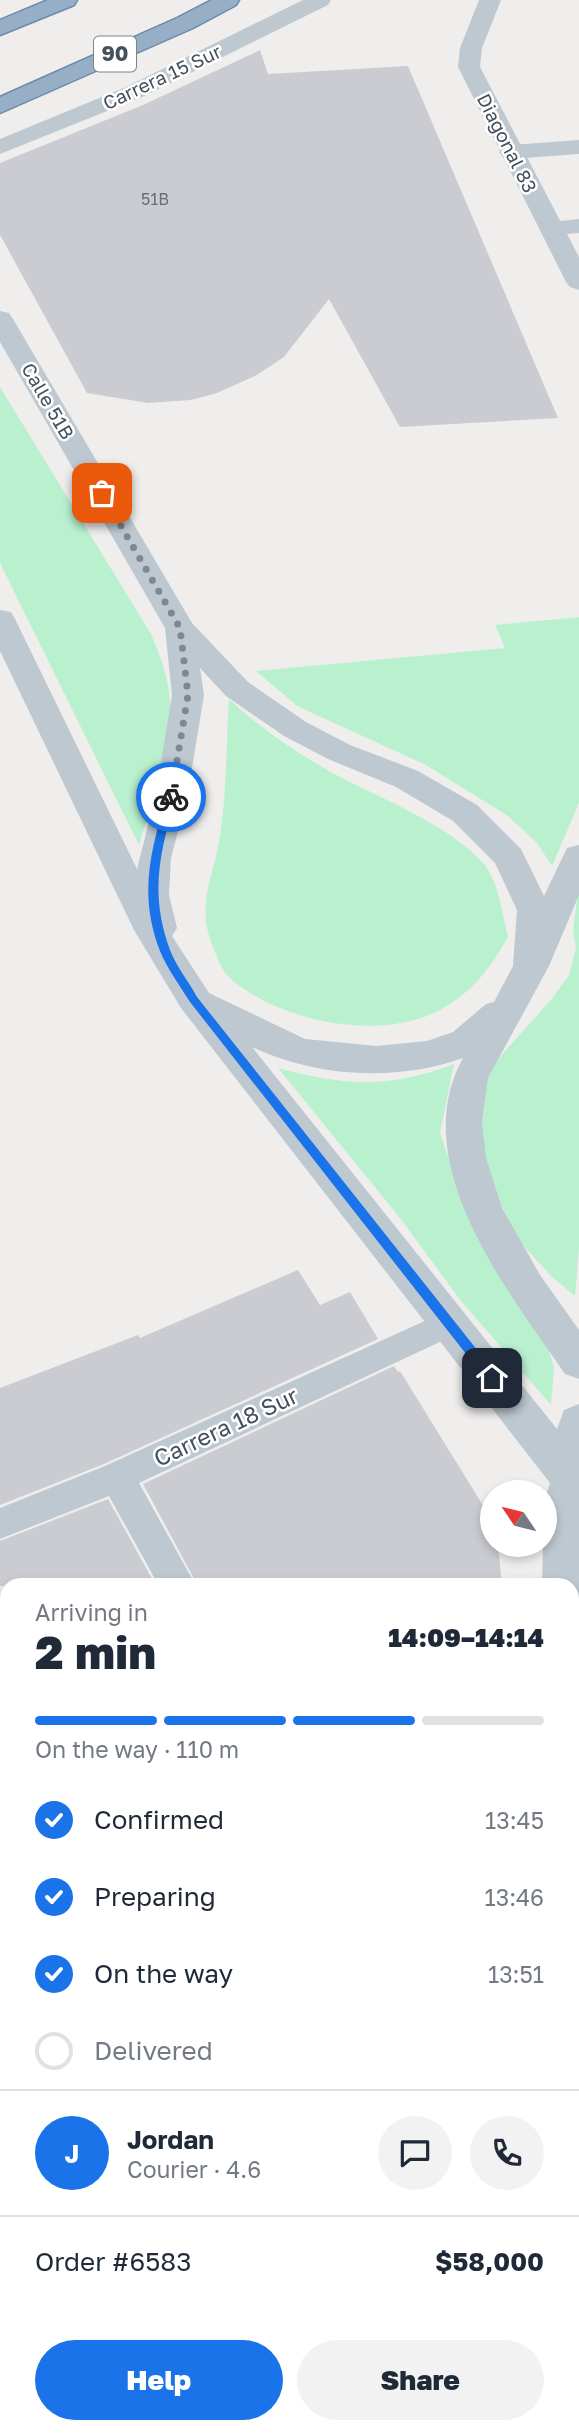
<!DOCTYPE html>
<html lang="en">
<head>
<meta charset="utf-8">
<style>
  :root { --surface:#fff; --page:#f2f2f3; --text:#1f2937; --muted:#747a83; --line:#e0e1e3; --accent:#1a73e8 }
  body { margin:0; font-family:"Golos Text",sans-serif; background:var(--page); color:var(--text); height:100vh; display:flex; flex-direction:column; font-size:26px; white-space:nowrap }
  * { box-sizing:border-box; margin:0 }
  p { font-size:23px; color:var(--muted) }
  .icon { flex:none; width:38px; height:38px; fill:none; stroke:currentColor; stroke-width:2; stroke-linecap:round; stroke-linejoin:round }
  .map { position:relative; flex:1; overflow:hidden }
  .side { position:absolute; left:0px; top:1578px; width:579px; height:856px; display:flex; flex-direction:column; background:var(--surface); border-radius:21px 21px 0 0; box-shadow:0 4px 10px #0003 }
  .side>* { flex:none }
  .needle { width:46px; rotate:305deg }
  .tools { position:absolute; left:480px; top:1480px; display:grid; gap:14px }
  .tools a { display:grid; place-items:center; width:77px; height:77px; border-radius:50%; background:var(--surface); box-shadow:0 4px 10px #0003; font-size:35px }
  .pin { position:absolute; display:grid; place-items:center; width:60px; height:60px; color:#fff; margin:-30px; border-radius:14px; box-shadow:0 4px 10px #0006 }
  .courier { position:absolute; display:grid; place-items:center; width:70px; height:70px; margin:-35px; border:5px solid #1a73e8; border-radius:50%; background:#fff; color:#222; box-shadow:0 2px 9px #0007 }
  .headline em { font-style:normal; font-weight:800 }
  .headline div { display:flex; flex-direction:column-reverse }
  .headline { display:flex; align-items:center; justify-content:space-between; height:119px; padding:0 35px }
  h1 { font-size:46px; font-weight:800; line-height:52px }
  .bar { display:grid; grid-template-columns:repeat(4,1fr); gap:10px 7px; align-content:center; height:84px; padding:0 35px }
  .bar i { height:9px; border-radius:5px; background:var(--line) }
  .bar .on { background:var(--accent) }
  .bar p { grid-column:span 4 }
  .line { display:flex; align-items:center; gap:18px; padding:0 35px; border-top:2px solid var(--line) }
  .line div { flex:1 }
  .round { display:grid; place-items:center; flex:none; width:74px; height:74px; border-radius:37px; background:var(--page) }
  ol { padding:0 35px; list-style:none }
  li { display:flex; align-items:center; gap:21px; height:77px }
  li p { margin-inline-start:auto }
  li .icon { padding:7px; border-radius:50%; background:var(--accent); color:#fff; stroke-width:4 }
  li:last-child { color:var(--muted) }
  li i { width:38px; height:38px; border:4px solid var(--line); border-radius:50% }
  .button { display:flex; gap:14px; margin-top:auto; padding:14px 35px }
  .button a { flex:1; height:80px; border-radius:42px; background:var(--accent); color:#fff; font-size:28px; font-weight:800; line-height:80px; text-align:center }
  .button a+a { background:var(--page); color:var(--text) }
  .map>svg:first-child { display:block }
</style>
</head>
<body>
<div class="map">
<svg width="579" height="2434" viewBox="0 0 579 2434">
  <rect width="100%" height="100%" fill="#f0eded"/>
  <g fill="#b9f1cf">
    <path d="M 0,387 L 151,634 C 161,657 170,682 170,707 C 168,754 152,800 139,845 L 0,563 Z"/>
    <path d="M 579,617 L 579,803 L 552,866 L 537,843 L 508,816 L 426,765 L 297,706 L 256,671 L 505,648 L 495,625 Z"/>
    <path d="M 229,699 C 262,730 301,756 342,778 C 385,800 450,826 483,863 C 498,879 503,916 508,937 C 490,968 473,992 440,1010 C 381,1042 279,1022 230,978 C 221,971 213,947 209,936 C 199,900 213,876 219,842 C 227,795 226,746 229,699 Z"/>
    <path d="M 579,887 L 579,1247 L 575,1296 L 552,1277 L 519,1241 L 490,1183 L 482,1155 L 480,1106 L 489,1069 L 551,1000 L 569,975 L 576,948 L 573,930 Z"/>
    <path d="M 454,1064 L 440,1133 L 453,1171 L 544,1332 L 554,1368 L 551,1405 L 461,1301 L 400,1218 L 278,1068 C 347,1086 387,1089 454,1064 Z"/>
  </g>
  <g fill="#caccd2">
    <path d="M 260,50 L 268,74 L 408,66 L 558,418 L 400,427 L 329,299 L 284,357 L 257,375 L 217,393 L 191,400 L 148,403 L 87,393 L 0,235 L 0,163 L 143,105 Z"/>
    <path d="M 298,1270 L 320,1305 L 350,1292 L 378,1339 L 104,1464 L 0,1505 L 0,1388 L 138,1335 L 140,1338 Z"/>
    <path d="M 394,1366 L 398,1372 L 400,1371 L 492,1520 L 492,1545 L 498,1545 L 502,1586 L 198,1586 L 143,1484 Z"/>
    <path d="M 108,1499 L 156,1586 L 0,1586 L 0,1541 Z"/>
  </g>
  <g fill="none" stroke-linecap="round" stroke-linejoin="round">
    <defs>
      <g id="trunk">
        <path d="M 48,0 L 77,0 L 74,5 L 0,35 L 0,20 Z"/>
        <path d="M 212,0 L 239,0 L 236,5 L 193,28 L 0,113 L 0,97 L 177,18 Z"/>
      </g>
    </defs>
    <use href="#trunk" stroke="#6e8aab" stroke-width="3"/>
    <g fill="#bdc8d0" fill-rule="evenodd">
      <path d="M 449,1310 L 461,1314 L 465,1323 L 461,1332 L 139,1483 L 196,1586 L 159,1586 L 109,1496 L 0,1539 L 0,1508 L 105,1466 Z"/>
      <path d="M 7,1726 L 7,1762 L 0,1765 L 0,1729 Z"/>
      <path d="M 579,2170 L 579,2212 L 572,2213 L 572,2171 Z"/>
      <path d="M 7,2284 L 7,2328 L 0,2330 L 0,2286 Z"/>
      <rect x="163" y="2427" width="46" height="7"/>
    </g>
    <g fill="#bdc8d0" fill-rule="evenodd">
      <path d="M 579,140 L 579,154 L 511,159 L 503,157 L 499,152 L 503,147 L 511,145 Z"/>
      <path d="M 579,219 L 579,233 L 551,235 L 542,233 L 539,228 L 542,223 Z"/>
      <path d="M 579,1667 L 579,1709 L 572,1710 L 572,1668 Z"/>
    </g>
    <g fill="#bdc8d0" fill-rule="evenodd">
      <path d="M 303,0 L 331,0 L 328,5 L 142,97 L 0,154 L 0,139 L 126,87 Z"/>
      <path d="M 479,0 L 501,0 L 482,48 L 480,67 L 579,257 L 579,290 L 570,287 L 566,282 L 458,67 L 460,48 Z"/>
      <path d="M 0,311 L 9,313 L 13,319 L 192,623 L 248,682 L 306,722 L 350,745 L 418,771 L 477,805 L 521,849 L 544,896 L 567,848 L 579,845 L 579,895 L 549,966 L 488,1078 L 482,1121 L 486,1158 L 502,1208 L 540,1275 L 579,1330 L 579,1379 L 565,1374 C 507,1290 405,1162 463,1058 C 396,1082 316,1077 252,1047 L 557,1429 L 564,1410 L 579,1404 L 579,1600 L 572,1602 L 572,1586 L 542,1586 L 544,1501 L 550,1483 L 181,1008 L 134,930 L 0,651 L 0,610 L 11,612 L 15,619 L 137,869 L 155,798 L 172,695 L 165,628 L 0,342 ZM 200,668 L 226,696 L 284,736 L 328,759 L 396,787 L 453,821 L 495,863 L 517,910 L 513,966 L 494,1002 L 486,1004 L 453,1032 L 427,1041 L 377,1046 L 305,1039 L 209,993 L 172,936 L 177,928 L 169,895 L 171,858 L 187,798 L 204,695 Z"/>
      <path d="M 572,1812 L 579,1815 L 579,1962 L 572,1959 Z"/>
    </g>
    <use href="#trunk" fill="#96aec6" fill-rule="evenodd"/>
  </g>
  <path fill="#1a73e8" d="M 171,794 L 176,797 C 160,852 149,893 170,950 C 176,966 189,982 197,997 L 497,1375 L 497,1382 L 488,1382 L 190,1002 C 180,986 167,968 160,951 C 138,894 151,852 166,797 Z"/>
  <g fill="none" stroke-linecap="round" stroke-linejoin="round">
    <path stroke="#81878f" stroke-width="7" stroke-dasharray="0 12.6" d="M 102,493 L 180,628 L 188,695 L 171,797"/>
  </g>
  <g text-anchor="middle" stroke-width="5" stroke-linejoin="round" paint-order="stroke">
    <g font-size="16" fill="#666f7a">
      <text x="155" y="205">51B</text>
    </g>
    <g font-size="19" fill="#45505c" stroke="#fff">
      <text transform="translate(162 77) rotate(-25)" y="7">Carrera 15 Sur</text>
      <text transform="translate(507 143) rotate(63)" y="7">Diagonal 83</text>
      <text transform="translate(48 401) rotate(60)" y="7">Calle 51B</text>
    </g>
    <rect fill="#fff" stroke="#7d848d" stroke-width="2" x="94" y="36.5" width="42" height="35" rx="5"/>
    <g font-size="21" font-weight="bold" fill="#45505c">
      <text x="115" y="61">90</text>
    </g>
    <g font-size="23" fill="#45505c" stroke="#fff">
      <text transform="translate(226 1427) rotate(-25)" y="8">Carrera 18 Sur</text>
    </g>
  </g>
</svg>
<div class="tools">
<a><svg class="needle" viewBox="-14 -14 28 28"><path d="M0-13l5 13h-10z" fill="#e53935"/><path d="M0 13l5-13h-10z" fill="#747a83"/></svg></a>
</div>
<div class="pin" style="left:102px;top:493px;background:#ea580c"><svg class="icon" aria-label="bag" viewBox="0 0 24 24"><path d="M5 8h14l-1 12H6zM9 8a3 3 0 0 1 6 0"/></svg></div>
<div class="pin" style="left:492px;top:1378px;background:#1f2937"><svg class="icon" aria-label="home" viewBox="0 0 24 24"><path d="M3 11l9-7 9 7M6 9v11h12V9"/></svg></div>
<div class="courier" style="left:171px;top:797px"><svg class="icon" aria-label="bike" viewBox="0 0 24 24"><circle cx="6" cy="16" r="4"/><circle cx="18" cy="16" r="4"/><path d="M6 16l4-8h5l3 8M10 8l3 8H6M13 5h3"/></svg></div>
<section class="side">
<div class="headline"><div><h1>2 min</h1><p>Arriving in</p></div><em>14:09–14:14</em></div>
<div class="bar"><i class="on"></i><i class="on"></i><i class="on"></i><i></i><p>On the way · 110 m</p></div>
<ol>
<li><svg class="icon" aria-label="check" viewBox="0 0 24 24"><path d="M5 12l5 5 9-10"/></svg>Confirmed<p>13:45</p></li>
<li><svg class="icon" aria-label="check" viewBox="0 0 24 24"><path d="M5 12l5 5 9-10"/></svg>Preparing<p>13:46</p></li>
<li><svg class="icon" aria-label="check" viewBox="0 0 24 24"><path d="M5 12l5 5 9-10"/></svg>On the way<p>13:51</p></li>
<li><i></i>Delivered</li>
</ol>
<div class="line" style="height:126px"><b class="round" style="background:var(--accent);color:#fff">J</b><div><b>Jordan</b><p>Courier · 4.6</p></div><a class="round"><svg class="icon" aria-label="chat" viewBox="0 0 24 24"><path d="M4 5h16v11H9l-5 4z"/></svg></a><a class="round"><svg class="icon" aria-label="phone" viewBox="0 0 24 24"><path d="M5 4h4l2 5-3 2q2 4 5 5l2-3 5 2v4C11 20 4 13 5 4z"/></svg></a></div>
<div class="line" style="height:91px"><div>Order #6583</div><b>$58,000</b></div>
<div class="button"><a>Help</a><a>Share</a></div>
</section>
</div>
</body>
</html>
